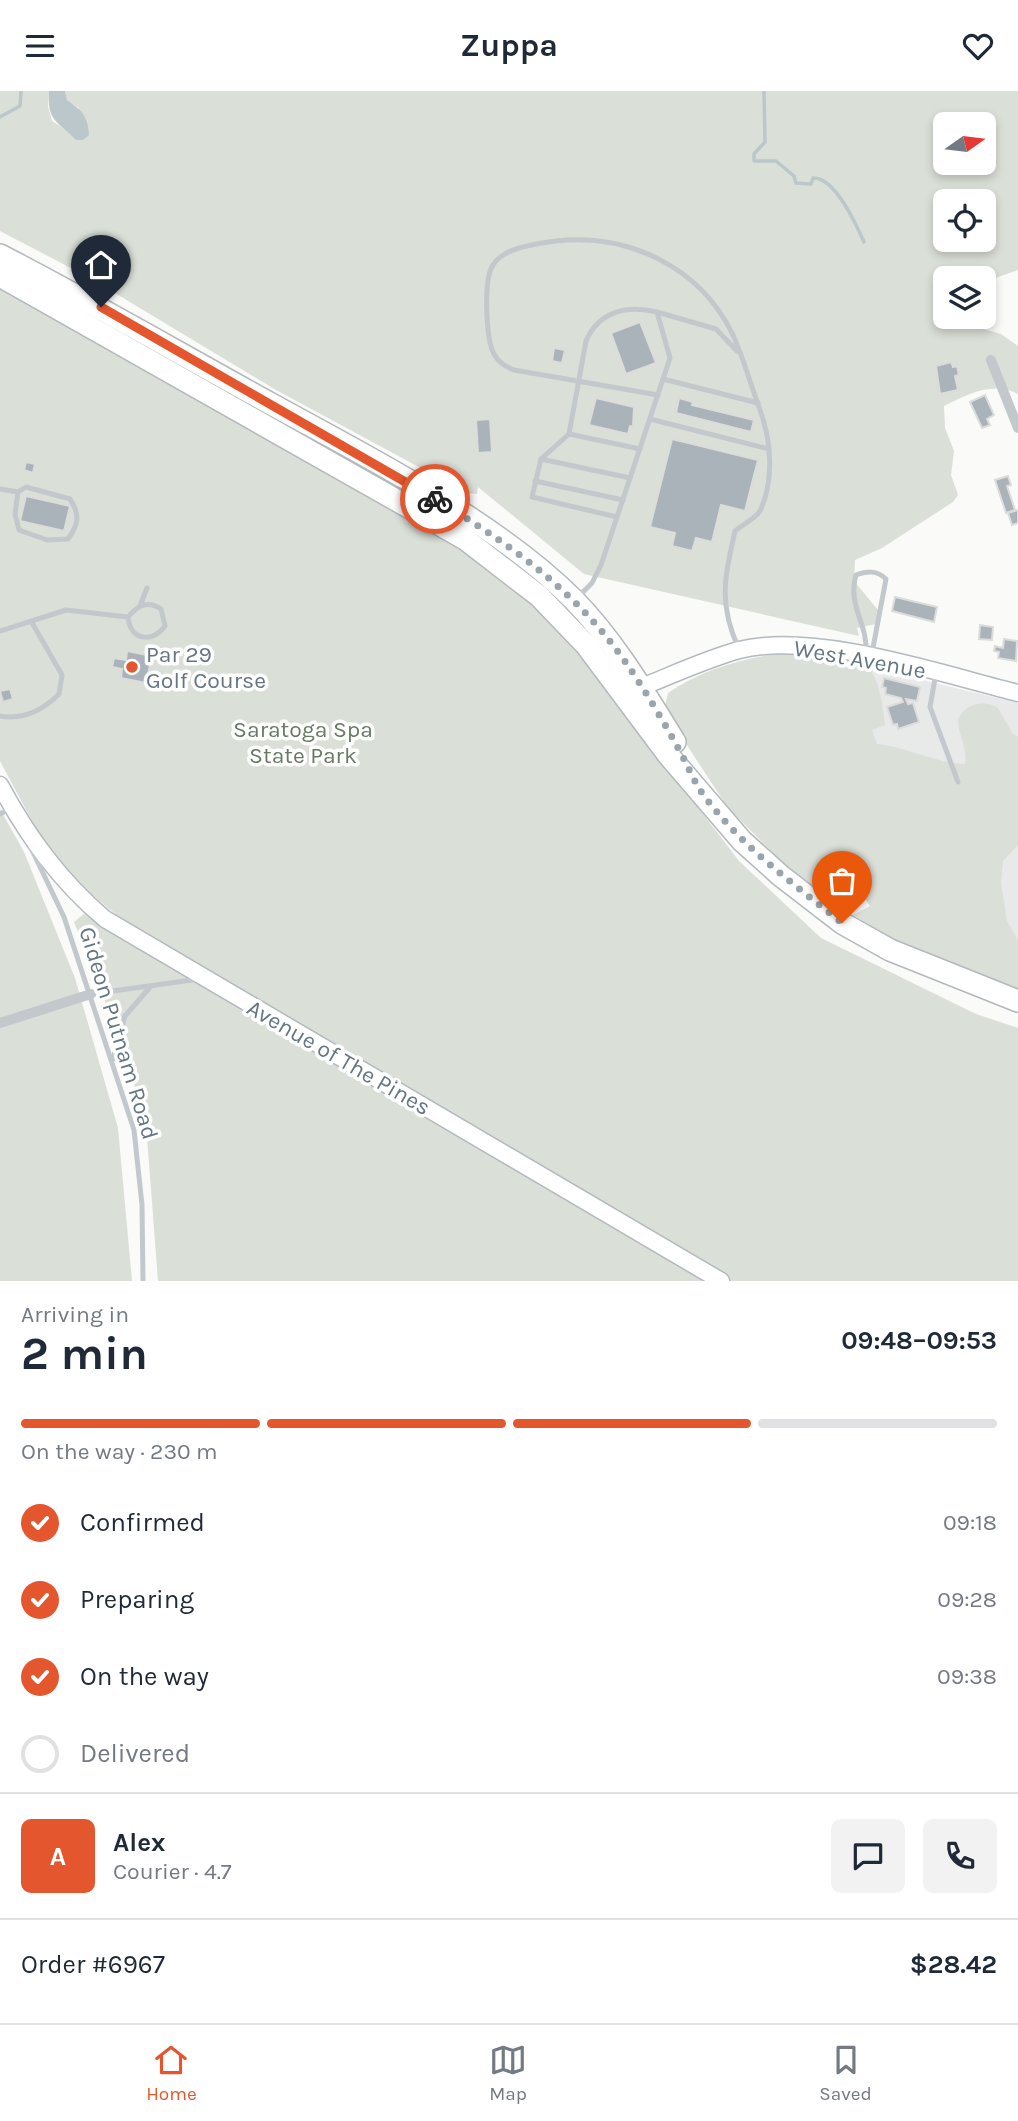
<!DOCTYPE html>
<html lang="en">
<head>
<meta charset="utf-8">
<style>
  :root { --surface:#fff; --page:#f2f2f3; --text:#1f2937; --muted:#747a83; --line:#e0e1e3; --accent:#e4572e }
  body { margin:0; font-family:Karla,sans-serif; background:var(--page); color:var(--text); height:100vh; display:flex; flex-direction:column; font-size:26px; white-space:nowrap }
  * { box-sizing:border-box; margin:0 }
  p { font-size:23px; color:var(--muted) }
  .icon { flex:none; width:38px; height:38px; fill:none; stroke:currentColor; stroke-width:2; stroke-linecap:round; stroke-linejoin:round }
  .map { position:relative; height:1190px; overflow:hidden }
  .side { display:flex; flex-direction:column; background:var(--surface); flex:1 }
  .side>* { flex:none }
  .needle { width:46px; rotate:76deg }
  .buttons { position:absolute; left:933px; top:21px; display:grid; gap:14px }
  .buttons a { display:grid; place-items:center; width:63px; height:63px; border-radius:10px; background:var(--surface); box-shadow:0 4px 10px #0003; font-size:35px }
  .pin { position:absolute; display:grid; place-items:center; width:60px; height:60px; color:#fff; margin:-72px -30px; border-radius:50% 50% 50% 0; rotate:-45deg; box-shadow:0 0 7px #0007 }
  .pin .icon { rotate:45deg }
  .courier { position:absolute; display:grid; place-items:center; width:70px; height:70px; margin:-35px; border:5px solid #e4572e; border-radius:50%; background:#fff; color:#222; box-shadow:0 2px 9px #0007 }
  .overview em { font-style:normal; font-weight:700 }
  .overview div { display:flex; flex-direction:column-reverse }
  .overview { display:flex; align-items:center; justify-content:space-between; height:119px; padding:0 21px }
  h1 { font-size:46px; font-weight:700; line-height:52px }
  .bar { display:grid; grid-template-columns:repeat(4,1fr); gap:10px 7px; align-content:center; height:84px; padding:0 21px }
  .bar i { height:9px; border-radius:5px; background:var(--line) }
  .bar .current { background:var(--accent) }
  .bar p { grid-column:span 4 }
  .line { display:flex; align-items:center; gap:18px; padding:0 21px; border-top:2px solid var(--line) }
  .line div { flex:1 }
  .round { display:grid; place-items:center; flex:none; width:74px; height:74px; border-radius:10px; background:var(--page) }
  ol { padding:0 21px; list-style:none }
  li { display:flex; align-items:center; gap:21px; height:77px }
  li p { margin-inline-start:auto }
  li .icon { padding:7px; border-radius:50%; background:var(--accent); color:#fff; stroke-width:4 }
  li:last-child { color:var(--muted) }
  li i { width:38px; height:38px; border:4px solid var(--line); border-radius:50% }
  header { display:flex; justify-content:space-between; align-items:center; height:91px; padding:0 21px; background:var(--surface); font-size:32px; font-weight:700 }
  .dock { display:flex; justify-content:space-around; align-items:center; height:98px; border-top:2px solid var(--line); background:var(--surface); font-size:19px; color:var(--muted) }
  .dock a { display:grid; justify-items:center; gap:4px }
  .dock .current { color:var(--accent) }
  .map>svg:first-child { display:block }
</style>
</head>
<body>
<header><svg class="icon" aria-label="menu" viewBox="0 0 24 24"><path d="M4 6h16M4 12h16M4 18h16"/></svg>Zuppa<svg class="icon" aria-label="heart" viewBox="0 0 24 24"><path d="M12 20l-8-8c-3-5 5-10 8-4 3-6 11-1 8 4z"/></svg></header>
<div class="map">
<svg width="1018" height="1190" viewBox="0 0 1018 1190">
  <rect width="100%" height="100%" fill="#fafaf8"/>
  <g fill="#e8e9e9">
    <path d="M 844,570 L 1018,612 L 1018,724 L 894,696 Z"/>
    <path d="M 1018,728 L 1018,894 L 966,766 Z"/>
  </g>
  <g fill="#dadfd7" fill-rule="evenodd">
    <path d="M 0,0 L 49,0 L 48,15 L 52,30 L 65,38 L 79,17 L 67,9 L 65,0 L 1018,0 L 1018,179 L 984,191 L 984,187 L 945,187 L 945,226 L 974,226 L 980,237 L 1001,243 L 1018,255 L 1018,303 C 993,290 968,303 944,315 L 945,337 L 954,360 L 951,384 L 958,404 L 953,411 L 882,457 L 855,469 L 854,490 L 878,519 L 876,533 L 857,537 L 859,545 L 584,483 L 478,396 L 477,403 L 467,402 L 276,299 L 90,187 L 0,140 ZM 945,33 L 984,33 L 984,72 L 945,72 ZM 945,110 L 984,110 L 984,149 L 945,149 Z"/>
    <path d="M 0,198 L 115,259 L 471,465 L 526,506 L 577,558 L 739,770 L 821,847 L 976,923 L 1018,937 L 1018,1190 L 158,1190 L 147,1046 L 128,968 L 74,831 L 85,822 L 206,897 L 211,881 L 125,831 L 79,793 L 42,749 L 0,670 Z"/>
    <path d="M 806,560 C 821,561 849,560 860,568 C 879,581 883,613 885,634 L 872,639 L 877,653 C 907,656 935,672 965,673 C 968,659 958,643 958,628 C 965,613 983,608 998,617 L 1013,643 L 1018,646 L 1018,754 L 1003,770 L 1001,792 L 1007,830 L 1018,849 L 1018,900 L 902,853 L 853,824 L 870,815 L 859,799 L 833,810 L 782,771 L 728,717 L 664,619 L 668,602 C 708,574 759,563 806,560 Z"/>
    <path d="M 0,718 L 24,761 L 75,887 L 118,1037 L 132,1190 L 0,1190 Z"/>
  </g>
  <path fill="#bbc7cb" d="M 49,0 L 65,0 L 67,9 C 82,19 88,26 89,44 L 83,49 L 76,49 C 57,29 47,31 49,0 Z"/>
  <g fill="none" stroke-linecap="round" stroke-linejoin="round">
    <g stroke="#bbc7cb" stroke-width="3.5">
      <path d="M 764,0 L 765,51 L 754,63 L 754,70 L 776,70 L 794,85 L 796,92 L 811,93 L 813,87 C 835,86 856,133 864,151"/>
      <path d="M 0,26 L 20,15 L 21,0"/>
    </g>
  </g>
  <g fill="#aab3b9" stroke="#dcdcda" stroke-width="2">
    <path d="M 640,231 L 656,272 L 626,283 L 611,242 Z"/>
    <path d="M 554,257 L 565,259 L 562,272 L 552,270 Z"/>
    <path d="M 951,271 L 953,276 L 957,275 L 959,284 L 955,285 L 958,299 L 940,303 L 936,275 Z"/>
    <path d="M 985,304 L 994,324 L 987,328 L 990,334 L 982,337 L 970,311 Z"/>
    <path d="M 596,307 L 634,316 L 633,336 L 630,335 L 628,343 L 589,334 Z"/>
    <path d="M 679,307 L 693,311 L 692,314 L 754,329 L 751,341 L 676,322 Z"/>
    <path d="M 490,328 L 492,361 L 478,362 L 476,329 Z"/>
    <path d="M 672,348 L 758,369 L 745,420 L 721,414 L 712,451 L 696,447 L 692,460 L 672,455 L 675,442 L 650,436 Z"/>
    <path d="M 26,371 L 35,373 L 33,382 L 24,379 Z"/>
    <path d="M 1008,385 L 1011,394 L 1007,395 L 1015,419 L 1006,422 L 995,389 Z"/>
    <path d="M 26,405 L 70,415 L 64,440 L 20,430 Z"/>
    <path d="M 1018,419 L 1018,432 L 1012,434 L 1008,422 Z"/>
    <path d="M 895,506 L 937,516 L 934,531 L 892,520 Z"/>
    <path d="M 980,534 L 993,536 L 992,549 L 979,548 Z"/>
    <path d="M 1004,548 L 1017,550 L 1016,570 L 998,567 L 999,561 L 994,560 L 995,555 L 1003,557 Z"/>
    <path d="M 127,560 L 152,565 L 146,592 L 121,587 L 122,578 L 112,576 L 114,567 L 126,569 Z"/>
    <path d="M 884,587 L 920,596 L 917,610 L 906,608 L 908,613 L 913,612 L 919,631 L 898,638 L 897,633 L 893,634 L 887,616 L 903,611 L 901,607 L 885,603 L 886,597 L 882,596 Z"/>
    <path d="M 10,598 L 13,608 L 3,611 L 0,600 Z"/>
  </g>
  <g fill="none" stroke-linecap="round" stroke-linejoin="round">
    <defs>
      <g id="secondary">
        <path d="M 634,599 C 668,586 703,569 739,559 C 815,540 941,583 1018,602"/>
        <path d="M 0,694 C 28,746 60,790 105,828 L 721,1190"/>
      </g>
      <g id="highway">
        <path d="M 0,164 C 93,212 182,264 273,314 C 371,368 495,430 574,509 C 615,551 644,601 675,651"/>
        <path d="M 0,185 L 465,448 L 539,505 L 586,554 L 669,665 L 742,750 L 781,785 L 842,832 L 890,859 L 1018,910"/>
      </g>
    </defs>
    <use href="#secondary" stroke="#b3babf" stroke-width="19"/>
    <use href="#highway" stroke="#b4b9bd" stroke-width="24"/>
    <g stroke="#c3c8cc" stroke-width="5">
      <path d="M 657,221 L 716,238 L 737,260"/>
      <path d="M 663,288 L 758,312"/>
      <path d="M 658,304 L 514,279 C 505,275 499,272 494,263 C 486,248 483,189 493,174 C 504,156 536,153 556,150 C 627,142 699,175 732,242 C 743,265 750,292 759,316 C 771,348 775,388 760,420 C 756,427 742,434 735,440 C 725,486 718,511 738,556"/>
      <path d="M 650,328 L 769,358"/>
      <path d="M 569,343 L 640,358"/>
      <path d="M 541,368 L 630,387"/>
      <path d="M 535,390 L 623,409"/>
      <path d="M 0,398 L 18,401 L 26,396 L 70,408 C 80,423 79,433 68,448 L 47,449 L 19,439 L 15,423 L 18,401"/>
      <path d="M 579,505 L 592,492 L 601,474 L 670,267 L 657,221 C 627,214 599,220 586,250 L 569,343 L 541,368 L 532,406 L 617,426"/>
      <path d="M 140,515 L 147,497"/>
      <path d="M 0,540 L 66,519 L 128,526 C 130,549 152,553 165,535 L 161,518 C 148,509 138,514 128,526"/>
      <path d="M 866,562 C 868,532 847,515 856,484 C 867,480 877,479 886,488 L 872,562"/>
      <path d="M 936,582 L 930,616 L 958,691"/>
      <path d="M 0,625 C 23,629 42,620 59,603 L 62,584 L 31,530"/>
      <path d="M 0,723 L 12,717"/>
      <path d="M 31,757 L 64,826 L 134,1039 L 142,1114 L 143,1190"/>
      <path d="M 91,903 L 199,888"/>
      <path d="M 113,968 L 125,925 L 151,895"/>
    </g>
    <g stroke="#c3c8cc" stroke-width="10">
      <path d="M 991,269 L 1018,337"/>
      <path d="M 0,932 L 91,903"/>
    </g>
    <use href="#secondary" stroke="#fff" stroke-width="16"/>
    <use href="#highway" stroke="#fff" stroke-width="21"/>
  </g>
  <g fill="none" stroke-linecap="round" stroke-linejoin="round">
    <path stroke="#99a4ac" stroke-width="7" stroke-dasharray="0 12.6" d="M 435,408 C 507,451 575,499 624,569 C 643,596 661,626 677,655 C 688,674 694,693 708,710 C 746,759 794,793 842,832"/>
    <path stroke="#e4572e" stroke-width="9" d="M 101,216 L 435,408"/>
  </g>
  <circle fill="#e4572e" stroke="#fff" stroke-width="2.5" cx="132" cy="576" r="7"/>
  <g text-anchor="middle" stroke-width="7" stroke-linejoin="round" paint-order="stroke">
    <g font-size="23" fill="#657683" stroke="#fff" text-anchor="start">
      <text x="146" y="571">Par 29<tspan x="146" dy="26">Golf Course</tspan></text>
    </g>
    <g font-size="23" fill="#657683" stroke="#fff">
      <text transform="translate(860 568) rotate(10)" y="8">West Avenue</text>
      <text transform="translate(119 942) rotate(73)" y="8">Gideon Putnam Road</text>
      <text transform="translate(339 966) rotate(30)" y="8">Avenue of The Pines</text>
    </g>
    <g font-size="23" fill="#687a64" stroke="#fff">
      <text x="303" y="646">Saratoga Spa<tspan x="303" dy="26">State Park</tspan></text>
    </g>
  </g>
</svg>
<div class="buttons">
<a><svg class="needle" viewBox="-14 -14 28 28"><path d="M0-13l5 13h-10z" fill="#e53935"/><path d="M0 13l5-13h-10z" fill="#747a83"/></svg></a>
<a><svg class="icon" aria-label="locate" viewBox="0 0 24 24"><circle cx="12" cy="12" r="6"/><path d="M12 2v4M12 18v4M2 12h4M18 12h4"/></svg></a>
<a><svg class="icon" aria-label="layers" viewBox="0 0 24 24"><path d="M12 4l9 5-9 5-9-5zM3 14l9 5 9-5"/></svg></a>
</div>
<div class="pin" style="left:842px;top:832px;background:#ea580c"><svg class="icon" aria-label="bag" viewBox="0 0 24 24"><path d="M5 8h14l-1 12H6zM9 8a3 3 0 0 1 6 0"/></svg></div>
<div class="pin" style="left:101px;top:216px;background:#1f2937"><svg class="icon" aria-label="home" viewBox="0 0 24 24"><path d="M3 11l9-7 9 7M6 9v11h12V9"/></svg></div>
<div class="courier" style="left:435px;top:408px"><svg class="icon" aria-label="bike" viewBox="0 0 24 24"><circle cx="6" cy="16" r="4"/><circle cx="18" cy="16" r="4"/><path d="M6 16l4-8h5l3 8M10 8l3 8H6M13 5h3"/></svg></div>
</div>
<section class="side">
<div class="overview"><div><h1>2 min</h1><p>Arriving in</p></div><em>09:48–09:53</em></div>
<div class="bar"><i class="current"></i><i class="current"></i><i class="current"></i><i></i><p>On the way · 230 m</p></div>
<ol>
<li><svg class="icon" aria-label="check" viewBox="0 0 24 24"><path d="M5 12l5 5 9-10"/></svg>Confirmed<p>09:18</p></li>
<li><svg class="icon" aria-label="check" viewBox="0 0 24 24"><path d="M5 12l5 5 9-10"/></svg>Preparing<p>09:28</p></li>
<li><svg class="icon" aria-label="check" viewBox="0 0 24 24"><path d="M5 12l5 5 9-10"/></svg>On the way<p>09:38</p></li>
<li><i></i>Delivered</li>
</ol>
<div class="line" style="height:126px"><b class="round" style="background:var(--accent);color:#fff">A</b><div><b>Alex</b><p>Courier · 4.7</p></div><a class="round"><svg class="icon" aria-label="chat" viewBox="0 0 24 24"><path d="M4 5h16v11H9l-5 4z"/></svg></a><a class="round"><svg class="icon" aria-label="phone" viewBox="0 0 24 24"><path d="M5 4h4l2 5-3 2q2 4 5 5l2-3 5 2v4C11 20 4 13 5 4z"/></svg></a></div>
<div class="line" style="height:91px"><div>Order #6967</div><b>$28.42</b></div>
</section>
<nav class="dock">
<a class="current"><svg class="icon" aria-label="home" viewBox="0 0 24 24"><path d="M3 11l9-7 9 7M6 9v11h12V9"/></svg>Home</a>
<a><svg class="icon" aria-label="map" viewBox="0 0 24 24"><path d="M3 6l6-2 6 2 6-2v14l-6 2-6-2-6 2zM9 4v14M15 6v14"/></svg>Map</a>
<a><svg class="icon" aria-label="saved" viewBox="0 0 24 24"><path d="M7 4h10v16l-5-4-5 4z"/></svg>Saved</a>
</nav>
</body>
</html>
